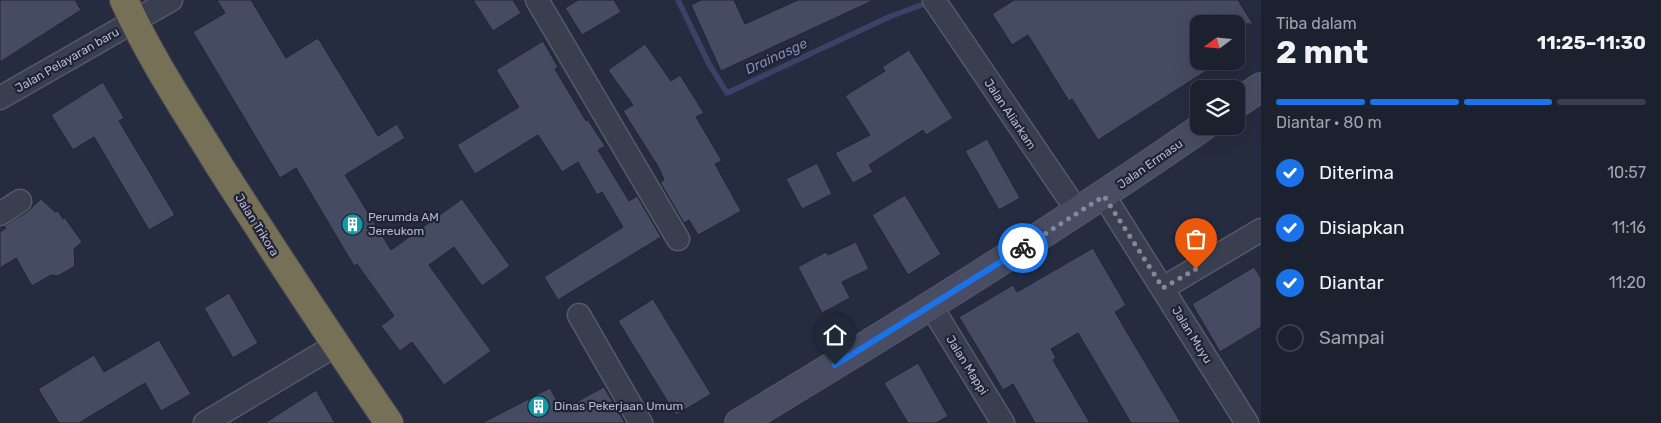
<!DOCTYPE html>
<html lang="id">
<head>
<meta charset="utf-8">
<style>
  :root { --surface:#1c2130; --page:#292e3c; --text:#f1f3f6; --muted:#a0a3ab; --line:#3a3e4c; --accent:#1a73e8 }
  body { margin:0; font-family:Rubik,sans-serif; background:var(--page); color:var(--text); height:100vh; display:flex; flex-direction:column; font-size:19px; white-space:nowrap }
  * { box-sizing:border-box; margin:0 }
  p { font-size:16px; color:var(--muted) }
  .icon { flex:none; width:28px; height:28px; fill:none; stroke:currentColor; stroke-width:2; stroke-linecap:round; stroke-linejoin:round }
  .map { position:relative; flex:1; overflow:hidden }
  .panel { display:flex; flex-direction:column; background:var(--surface); width:400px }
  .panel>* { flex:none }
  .needle { width:32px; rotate:254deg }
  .tools { position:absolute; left:1190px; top:15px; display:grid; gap:10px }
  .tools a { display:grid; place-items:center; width:55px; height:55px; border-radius:10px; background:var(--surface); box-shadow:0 5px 20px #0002,0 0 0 1px var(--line); font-size:25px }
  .pin { position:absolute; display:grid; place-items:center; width:42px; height:42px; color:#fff; margin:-51px -21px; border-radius:50% 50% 50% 0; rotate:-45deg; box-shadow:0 0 5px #0007 }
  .pin .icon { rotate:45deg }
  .courier { position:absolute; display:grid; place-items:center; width:50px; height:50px; margin:-25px; border:4px solid #1a73e8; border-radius:50%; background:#fff; color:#222; box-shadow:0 1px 6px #0007 }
  .headline em { font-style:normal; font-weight:700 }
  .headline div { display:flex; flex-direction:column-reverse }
  .headline { display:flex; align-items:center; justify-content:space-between; height:85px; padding:0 15px }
  h1 { font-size:32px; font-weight:700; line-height:38px }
  .bar { display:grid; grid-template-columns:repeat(4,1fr); gap:8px 5px; align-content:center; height:60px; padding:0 15px }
  .bar i { height:6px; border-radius:4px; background:var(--line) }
  .bar .active { background:var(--accent) }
  .bar p { grid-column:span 4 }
  ol { padding:0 15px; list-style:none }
  li { display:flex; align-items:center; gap:15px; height:55px }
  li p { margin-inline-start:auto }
  li .icon { padding:5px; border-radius:50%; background:var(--accent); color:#fff; stroke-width:4 }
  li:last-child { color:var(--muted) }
  li i { width:28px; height:28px; border:2px solid var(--line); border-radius:50% }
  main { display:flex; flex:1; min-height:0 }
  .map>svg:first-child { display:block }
</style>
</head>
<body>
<main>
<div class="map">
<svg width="1261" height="423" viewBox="0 0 1261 423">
  <rect width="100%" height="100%" fill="#262c40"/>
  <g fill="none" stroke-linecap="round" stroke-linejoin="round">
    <path stroke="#3a4367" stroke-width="5.5" d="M 678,0 L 709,64 L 727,93 L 889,17 L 929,2"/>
  </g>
  <g fill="#454b62" stroke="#212537">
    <path d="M 0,0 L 75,0 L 81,10 L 0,62 Z"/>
    <path d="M 217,0 L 251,0 L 286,58 L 318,38 L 378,136 L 397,124 L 405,138 L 345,175 L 391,250 L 462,199 L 510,266 L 482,286 L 454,247 L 429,265 L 491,351 L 444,385 L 412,342 L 400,351 L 381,326 L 394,316 L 357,264 L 354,266 L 296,168 L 280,178 L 193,32 L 225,13 Z"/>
    <path d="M 473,0 L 513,0 L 521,13 L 493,31 Z"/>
    <path d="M 578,0 L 614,0 L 621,12 L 582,35 L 565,8 Z"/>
    <path d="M 701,0 L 734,0 L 745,24 L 798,0 L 874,0 L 721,71 L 691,5 Z"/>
    <path d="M 1014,0 L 1238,0 L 1253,24 L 1199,24 L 1199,61 L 1222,61 L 1098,140 L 1072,99 L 1069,101 L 1028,35 L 1012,45 L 992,14 Z"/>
    <path d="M 543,41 L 558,67 L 555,69 L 586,121 L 588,120 L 605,146 L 598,150 L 629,201 L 637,196 L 661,237 L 558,300 L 544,277 L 623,227 L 602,192 L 597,195 L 578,162 L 562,172 L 538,135 L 475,174 L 457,145 L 519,107 L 496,70 Z"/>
    <path d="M 645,44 L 671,81 L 680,75 L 704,113 L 696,117 L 722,161 L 715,164 L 741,211 L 698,235 L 689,220 L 684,223 L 660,182 L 664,180 L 659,168 L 623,111 L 633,105 L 608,70 Z"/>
    <path d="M 909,50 L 953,118 L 926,135 L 923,130 L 869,165 L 873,172 L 853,183 L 835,153 L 870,135 L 845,96 L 885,71 L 882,67 Z"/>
    <path d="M 103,82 L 124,118 L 119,121 L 175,215 L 149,230 L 94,137 L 73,150 L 51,115 Z"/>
    <path d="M 987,139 L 1020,198 L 999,210 L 965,151 Z"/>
    <path d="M 817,163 L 832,194 L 802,209 L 786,179 Z"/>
    <path d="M 905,195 L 941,254 L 908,275 L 872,215 Z"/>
    <path d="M 41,199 L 55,212 L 58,211 L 63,219 L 65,218 L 82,242 L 74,249 L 75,266 L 58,276 L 51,275 L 32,286 L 16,258 L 0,268 L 0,232 L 6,228 L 4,226 L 27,212 Z"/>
    <path d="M 856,242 L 869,269 L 842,282 L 850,298 L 822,313 L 798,267 L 826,252 L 828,255 Z"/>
    <path d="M 1093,248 L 1126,305 L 1115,312 L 1181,423 L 1131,423 L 1078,333 L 1051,349 L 1056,358 L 1053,360 L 1090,423 L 1035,423 L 1013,384 L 1003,390 L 959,317 L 1013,285 L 1017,292 Z"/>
    <path d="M 1254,267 L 1261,278 L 1261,327 L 1220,352 L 1192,304 Z"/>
    <path d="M 229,293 L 258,343 L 233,358 L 204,308 Z"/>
    <path d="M 653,299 L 711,394 L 676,415 L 618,321 Z"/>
    <path d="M 159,340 L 191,394 L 161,411 L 145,383 L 79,423 L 59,423 L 38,389 L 94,355 L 104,372 Z"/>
    <path d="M 918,363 L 948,416 L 936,423 L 908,423 L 884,383 Z"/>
    <path d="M 604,387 L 625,423 L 482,423 L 550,388 L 562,410 Z"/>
    <path d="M 316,390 L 335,423 L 265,423 Z"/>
  </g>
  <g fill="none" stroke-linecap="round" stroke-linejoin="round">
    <defs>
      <g id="street">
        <path d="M 537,0 L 678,239"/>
        <path d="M 934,0 L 1078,212"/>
        <path d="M 0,98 L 171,0"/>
        <path d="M 1104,196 L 1247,423"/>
        <path d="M 0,214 L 20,201"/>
        <path d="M 1163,288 L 1261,230"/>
        <path d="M 931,306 L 1003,423"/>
        <path d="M 579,315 L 641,423"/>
        <path d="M 205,423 L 336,345"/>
      </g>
      <g id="secondary">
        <path d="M 1236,104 L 1261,87"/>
        <path d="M 739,423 C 897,328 1053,231 1204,126"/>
      </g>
      <path id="highway" d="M 124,0 C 150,58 187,113 220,167 C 275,253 331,338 389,423"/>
    </defs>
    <use href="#street" stroke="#55596a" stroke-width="25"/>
    <use href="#secondary" stroke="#55596a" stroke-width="30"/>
    <use href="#highway" stroke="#424657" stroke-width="30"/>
    <use href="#street" stroke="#3a3f50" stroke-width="22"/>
    <use href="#secondary" stroke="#484d63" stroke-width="28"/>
    <use href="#highway" stroke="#767057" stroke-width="28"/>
  </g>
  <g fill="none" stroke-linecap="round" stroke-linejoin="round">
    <path stroke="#84889a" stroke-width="5" stroke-dasharray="0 9" d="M 1023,248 L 1104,196 L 1163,288 L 1196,269"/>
    <path stroke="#1a73e8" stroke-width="6" d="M 835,365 L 1023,248"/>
  </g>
  <defs>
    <symbol id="building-disc" viewBox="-11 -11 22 22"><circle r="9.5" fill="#0f9aa8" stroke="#1f2335"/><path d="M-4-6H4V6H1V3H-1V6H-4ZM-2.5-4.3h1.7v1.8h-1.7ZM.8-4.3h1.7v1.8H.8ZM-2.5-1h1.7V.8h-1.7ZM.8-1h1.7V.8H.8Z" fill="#fff"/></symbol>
  </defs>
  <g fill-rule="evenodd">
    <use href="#building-disc" x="340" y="212" width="25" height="25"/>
    <use href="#building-disc" x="526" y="394" width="25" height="25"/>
  </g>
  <g text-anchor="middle" stroke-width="4.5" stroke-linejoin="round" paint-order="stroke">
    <g font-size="12" fill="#b7baca" stroke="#1f2335">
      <text transform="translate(67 60) rotate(-30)" y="4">Jalan Pelayaran baru</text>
      <text transform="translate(1010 114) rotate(56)" y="4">Jalan Aliarkam</text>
      <text transform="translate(1150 164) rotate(-35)" y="4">Jalan Ermasu</text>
      <text transform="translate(257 225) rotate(58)" y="4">Jalan Trikora</text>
      <text transform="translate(1192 335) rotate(58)" y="4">Jalan Muyu</text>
      <text transform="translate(967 365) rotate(58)" y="4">Jalan Mappi</text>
    </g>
    <g font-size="12" fill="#b7baca" stroke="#1f2335" text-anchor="start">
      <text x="368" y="221">Perumda AM<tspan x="368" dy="14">Jereukom</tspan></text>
      <text x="554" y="410">Dinas Pekerjaan Umum</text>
    </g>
    <g font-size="14" font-style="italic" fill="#7e8ab2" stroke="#1f2335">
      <text transform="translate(776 56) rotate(-25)" y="5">Drainasge</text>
    </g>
  </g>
</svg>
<div class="tools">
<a><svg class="needle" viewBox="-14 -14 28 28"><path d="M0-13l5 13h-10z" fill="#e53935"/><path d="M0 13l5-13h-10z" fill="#a0a3ab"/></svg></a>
<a><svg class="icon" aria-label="layers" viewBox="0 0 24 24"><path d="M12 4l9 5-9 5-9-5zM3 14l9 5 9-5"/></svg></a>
</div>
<div class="pin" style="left:1196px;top:269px;background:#ea580c"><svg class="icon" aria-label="bag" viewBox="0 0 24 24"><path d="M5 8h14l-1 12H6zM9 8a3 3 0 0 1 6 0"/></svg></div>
<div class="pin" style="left:835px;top:365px;background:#1f2937"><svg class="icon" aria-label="home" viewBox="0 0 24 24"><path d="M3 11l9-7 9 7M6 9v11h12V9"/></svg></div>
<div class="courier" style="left:1023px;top:248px"><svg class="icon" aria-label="bike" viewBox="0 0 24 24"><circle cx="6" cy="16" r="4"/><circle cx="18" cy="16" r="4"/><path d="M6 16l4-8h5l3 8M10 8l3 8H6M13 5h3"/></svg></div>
</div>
<section class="panel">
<div class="headline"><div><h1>2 mnt</h1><p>Tiba dalam</p></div><em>11:25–11:30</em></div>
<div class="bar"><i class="active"></i><i class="active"></i><i class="active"></i><i></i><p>Diantar · 80 m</p></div>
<ol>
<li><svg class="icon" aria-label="check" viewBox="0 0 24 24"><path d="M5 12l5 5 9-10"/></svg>Diterima<p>10:57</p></li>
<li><svg class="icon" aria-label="check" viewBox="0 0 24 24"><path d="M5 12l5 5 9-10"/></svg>Disiapkan<p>11:16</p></li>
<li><svg class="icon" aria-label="check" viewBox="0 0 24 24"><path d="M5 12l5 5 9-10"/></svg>Diantar<p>11:20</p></li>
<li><i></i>Sampai</li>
</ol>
</section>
</main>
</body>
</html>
